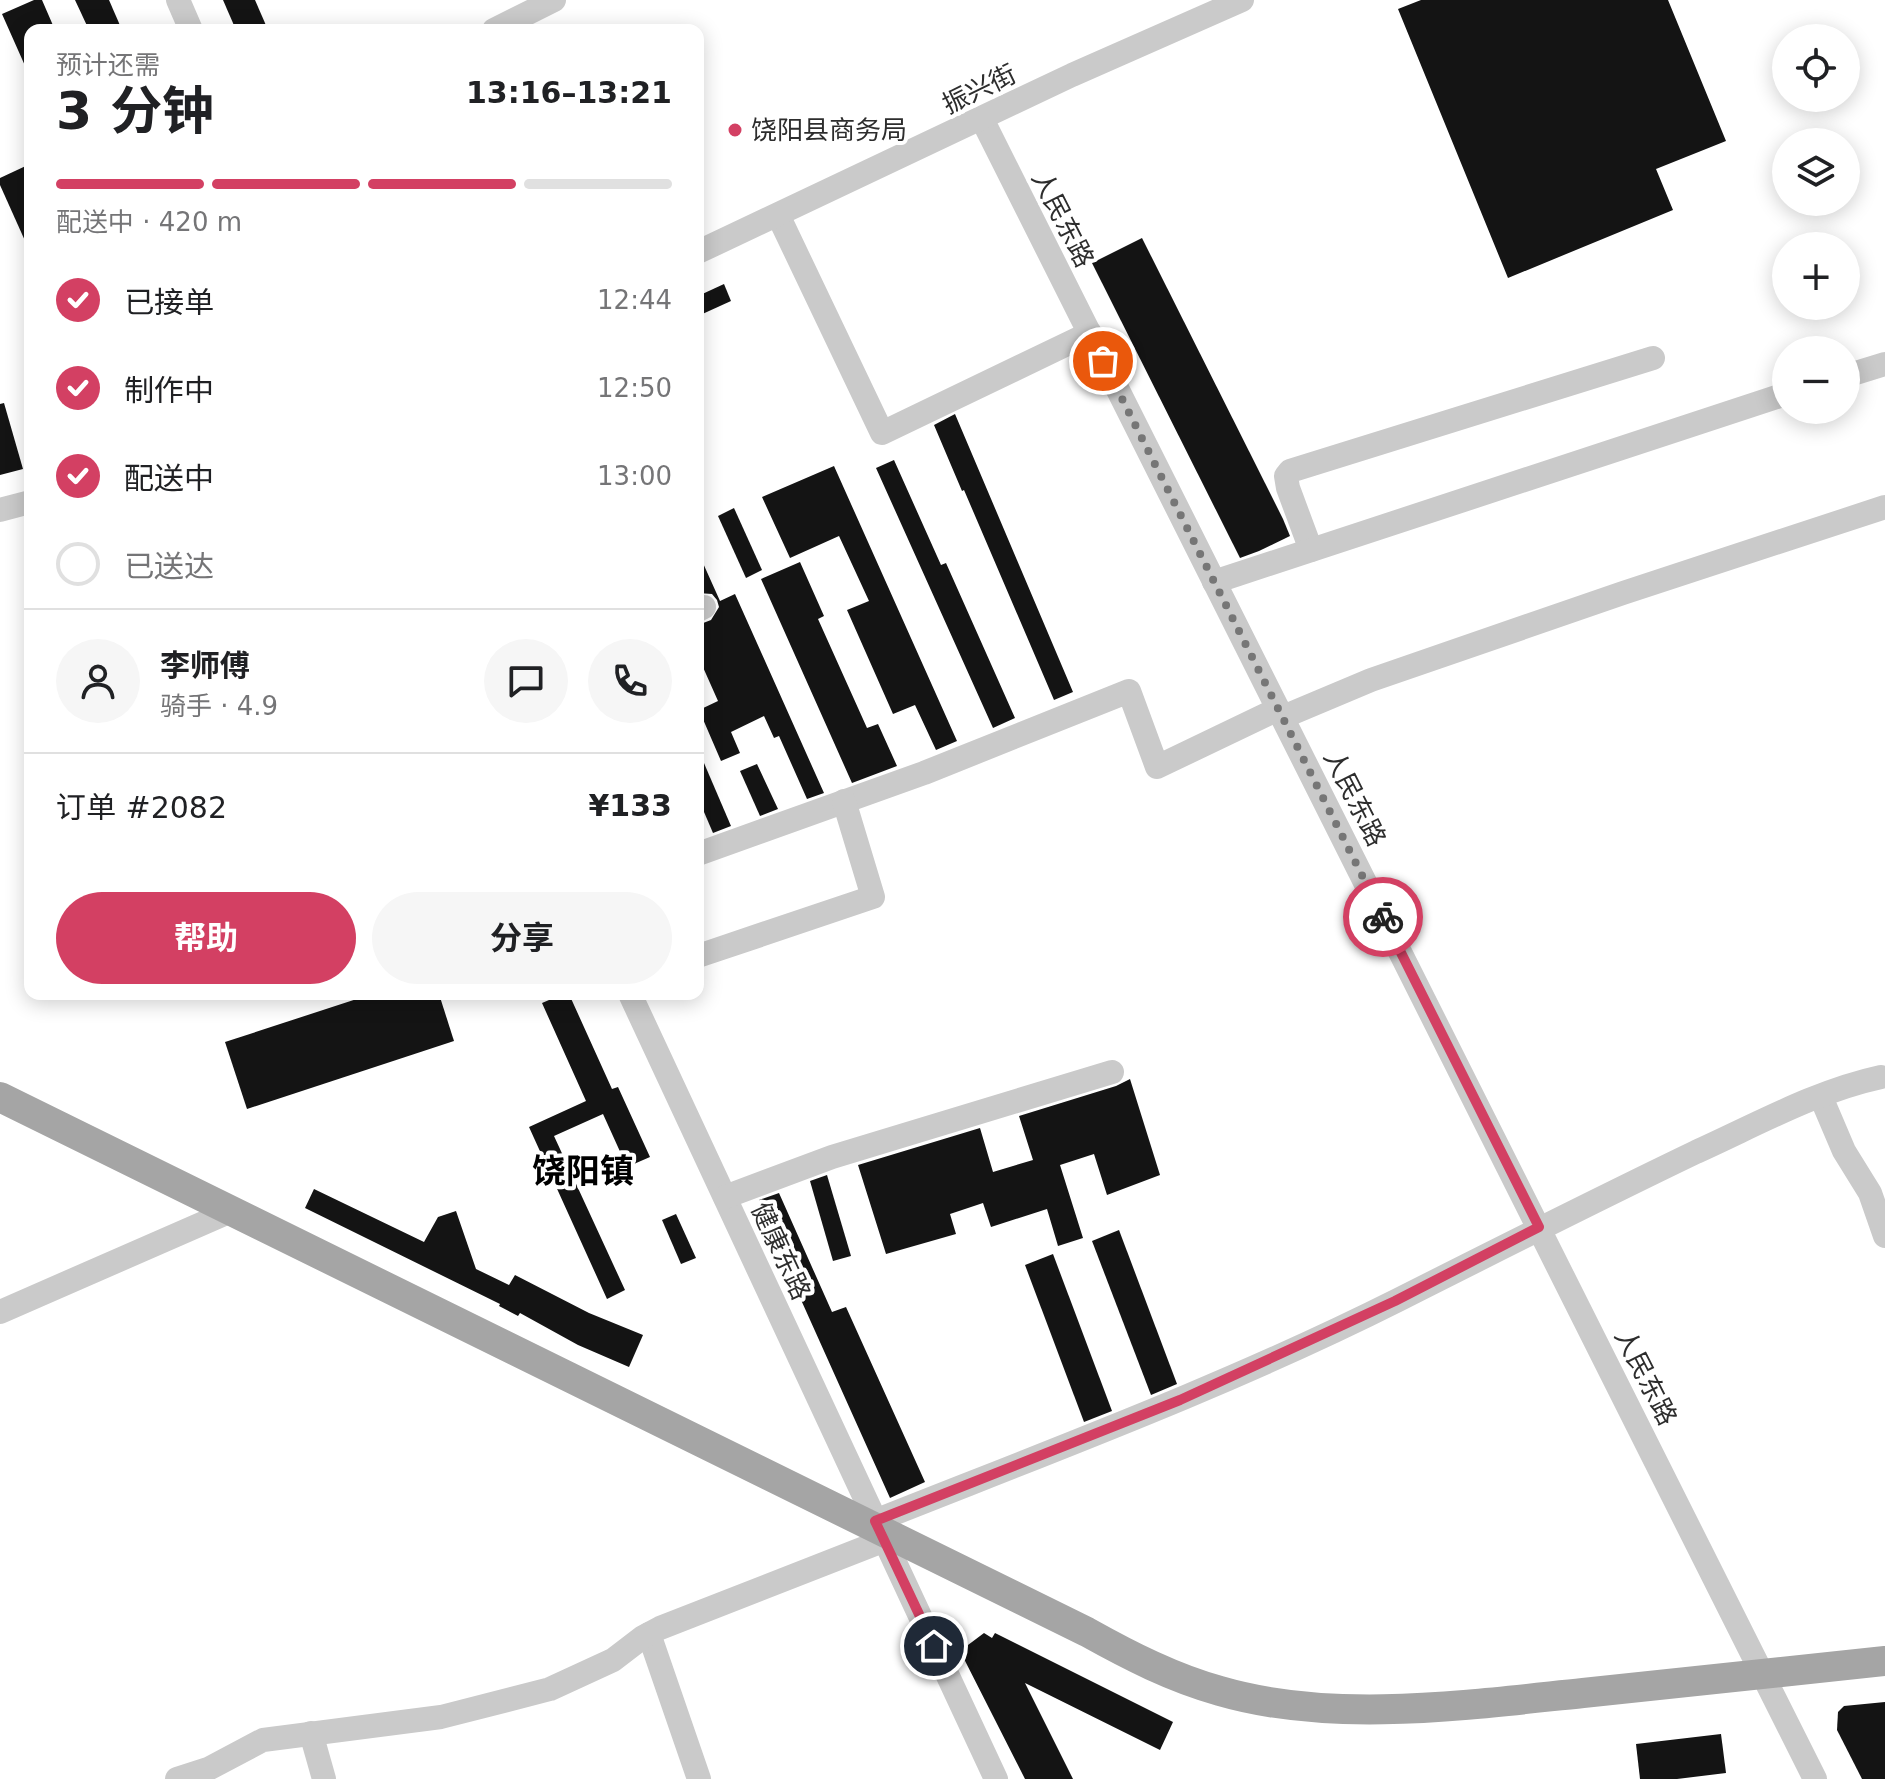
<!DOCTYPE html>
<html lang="zh">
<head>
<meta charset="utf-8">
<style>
  :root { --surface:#fff; --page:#f6f6f6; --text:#202124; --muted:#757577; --line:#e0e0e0; --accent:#d34063 }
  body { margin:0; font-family:"DejaVu Sans","Noto Sans SC",sans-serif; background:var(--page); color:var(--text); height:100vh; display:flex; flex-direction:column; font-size:30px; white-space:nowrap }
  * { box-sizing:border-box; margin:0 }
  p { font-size:26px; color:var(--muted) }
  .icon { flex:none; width:44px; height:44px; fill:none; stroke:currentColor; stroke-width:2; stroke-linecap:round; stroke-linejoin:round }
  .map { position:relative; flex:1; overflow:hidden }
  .sheet { position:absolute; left:24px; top:24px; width:680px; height:976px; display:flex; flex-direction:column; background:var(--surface); border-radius:16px; box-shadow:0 4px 20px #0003 }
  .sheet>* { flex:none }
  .buttons { position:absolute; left:1772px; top:24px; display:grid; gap:16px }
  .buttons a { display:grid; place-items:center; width:88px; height:88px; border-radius:50%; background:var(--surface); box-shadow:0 4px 20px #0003; font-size:40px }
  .pin { position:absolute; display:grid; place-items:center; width:68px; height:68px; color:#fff; margin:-34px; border:4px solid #fff; border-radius:50%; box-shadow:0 2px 8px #0007 }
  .courier { position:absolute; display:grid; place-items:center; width:80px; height:80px; margin:-40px; border:6px solid #d34063; border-radius:50%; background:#fff; color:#222; box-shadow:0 2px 10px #0007 }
  .summary em { font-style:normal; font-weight:700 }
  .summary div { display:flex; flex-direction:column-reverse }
  .summary { display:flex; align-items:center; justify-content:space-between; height:136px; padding:0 32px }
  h1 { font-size:52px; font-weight:700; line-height:60px }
  .bar { display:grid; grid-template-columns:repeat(4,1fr); gap:12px 8px; align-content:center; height:96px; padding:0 32px }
  .bar i { height:10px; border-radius:6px; background:var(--line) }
  .bar .selected { background:var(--accent) }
  .bar p { grid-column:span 4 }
  .line { display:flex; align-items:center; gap:20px; padding:0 32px; border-top:2px solid var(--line) }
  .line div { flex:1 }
  .round { display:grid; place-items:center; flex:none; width:84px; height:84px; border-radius:42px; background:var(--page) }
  ol { padding:0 32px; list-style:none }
  li { display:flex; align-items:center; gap:24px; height:88px }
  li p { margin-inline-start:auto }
  li .icon { padding:8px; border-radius:50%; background:var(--accent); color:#fff; stroke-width:4 }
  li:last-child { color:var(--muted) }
  li i { width:44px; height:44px; border:4px solid var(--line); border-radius:50% }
  .action { display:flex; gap:16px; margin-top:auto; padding:16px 32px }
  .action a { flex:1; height:92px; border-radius:48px; background:var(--accent); color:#fff; font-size:32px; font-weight:700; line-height:92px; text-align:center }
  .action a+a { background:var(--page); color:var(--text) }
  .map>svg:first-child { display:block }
</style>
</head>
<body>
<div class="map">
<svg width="1885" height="1779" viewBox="0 0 1885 1779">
  <rect width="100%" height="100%" fill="#fff"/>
  <g fill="#141414">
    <path d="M 34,0 L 42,0 L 55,30 L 30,30 L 30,77 L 2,14 Z"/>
    <path d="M 75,0 L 109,0 L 122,30 L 89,30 Z"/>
    <path d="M 223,0 L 255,0 L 268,30 L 236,30 Z"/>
    <path d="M 1421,0 L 1668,0 L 1726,141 L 1656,169 L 1673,210 L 1508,278 L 1398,9 Z"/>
    <path d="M 30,164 L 30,252 L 0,185 L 0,178 Z"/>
    <path d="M 1142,238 L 1283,519 L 1290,536 L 1259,551 L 1240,558 L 1092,263 Z"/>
    <path d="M 724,284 L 731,301 L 698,316 L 698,296 Z"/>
    <path d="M 4,403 L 23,469 L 0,475 L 0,404 Z"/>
    <path d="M 955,414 L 1073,692 L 1054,700 L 964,490 L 962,491 L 934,425 Z"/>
    <path d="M 894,460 L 941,565 L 946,563 L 1015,718 L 993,728 L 876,468 Z"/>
    <path d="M 834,466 L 957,741 L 936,750 L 915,705 L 893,714 L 847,610 L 869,601 L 839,536 L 790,558 L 762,497 Z"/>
    <path d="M 734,508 L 762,570 L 746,578 L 718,516 Z"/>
    <path d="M 698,552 L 720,601 L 735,594 L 824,793 L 807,799 L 779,736 L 774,738 L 764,716 L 731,732 L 740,753 L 721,761 L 699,710 L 718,701 L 698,656 L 698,625 L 711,620 L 719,607 L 717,600 L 712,594 L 698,593 Z"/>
    <path d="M 800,562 L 824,616 L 818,619 L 867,728 L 878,724 L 897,766 L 852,783 L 761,579 Z"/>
    <path d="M 698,749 L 731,826 L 713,833 L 698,798 Z"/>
    <path d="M 757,764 L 778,809 L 760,816 L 740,771 Z"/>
    <path d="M 372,994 L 439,994 L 454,1041 L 247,1109 L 225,1042 Z"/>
    <path d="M 563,994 L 569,994 L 612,1089 L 618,1087 L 650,1157 L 627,1167 L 603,1114 L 554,1136 L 625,1290 L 607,1299 L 529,1127 L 586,1101 L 542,1003 Z"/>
    <path d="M 1130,1079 L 1160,1175 L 1107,1195 L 1094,1154 L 1060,1165 L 1083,1238 L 1058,1246 L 1047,1209 L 991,1227 L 983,1203 L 950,1214 L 956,1234 L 886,1254 L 858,1165 L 980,1128 L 993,1172 L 1033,1160 L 1019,1116 L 1116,1086 Z"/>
    <path d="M 827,1175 L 851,1256 L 833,1261 L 810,1181 Z"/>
    <path d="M 314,1189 L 424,1242 L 438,1217 L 456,1211 L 476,1269 L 509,1285 L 515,1275 L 589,1313 L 643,1335 L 629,1367 L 578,1345 L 520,1313 L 518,1316 L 499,1306 L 500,1304 L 305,1208 Z"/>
    <path d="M 779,1193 L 832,1312 L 846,1307 L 925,1482 L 890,1498 L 793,1282 L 796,1281 L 759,1200 Z"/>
    <path d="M 676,1214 L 696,1258 L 681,1264 L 662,1220 Z"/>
    <path d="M 1119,1230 L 1177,1384 L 1151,1395 L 1092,1241 Z"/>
    <path d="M 1053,1254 L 1112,1411 L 1084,1422 L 1025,1265 Z"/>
    <path d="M 984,1633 L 992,1638 L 995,1633 L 1173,1722 L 1160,1750 L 1025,1683 L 1073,1779 L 1025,1779 L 960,1651 Z"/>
    <path d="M 1885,1702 L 1885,1779 L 1862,1779 L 1837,1730 L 1838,1712 L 1844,1706 Z"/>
    <path d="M 1721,1734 L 1726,1773 L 1677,1779 L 1640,1779 L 1636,1744 Z"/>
  </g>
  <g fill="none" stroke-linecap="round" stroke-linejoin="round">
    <g stroke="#cacaca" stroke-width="24">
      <path d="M 178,0 L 191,30"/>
      <path d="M 494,30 L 554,0"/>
      <path d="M 982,119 L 1815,1779"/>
      <path d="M 778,215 L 882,433 L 1090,333"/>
      <path d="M 698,252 L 1072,75 L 1242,0"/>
      <path d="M 1846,376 L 1885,364"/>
      <path d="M 0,510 L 30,502"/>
      <path d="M 1311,550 L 1288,488 L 1286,476 L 1290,471 L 1653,358"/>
      <path d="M 1214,582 L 1786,394"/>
      <path d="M 698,610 L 704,607"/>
      <path d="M 1283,717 L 1371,680 L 1623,593 L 1885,507"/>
      <path d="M 698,854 L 924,773 L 1129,691 L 1157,767 L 1278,709"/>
      <path d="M 698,956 L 873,897 L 844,801"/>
      <path d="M 630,994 L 996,1779"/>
      <path d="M 1821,1097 L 1844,1151 L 1870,1193 L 1885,1236"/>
      <path d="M 725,1197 L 832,1157 L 1112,1072"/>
      <path d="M 0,1312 L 231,1211"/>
      <path d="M 875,1521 C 1051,1451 1229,1385 1398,1300 C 1497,1250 1596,1200 1696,1152 C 1756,1125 1816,1091 1881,1077"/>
      <path d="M 649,1634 L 699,1779"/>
      <path d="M 311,1733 L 324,1779"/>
      <path d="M 177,1779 L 208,1769 L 263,1740 L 441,1717 L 550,1689 L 613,1660 L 643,1637 L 660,1628 L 885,1540"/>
    </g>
    <path stroke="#a5a5a5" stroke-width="30" d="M 0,1097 L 1087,1632 C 1130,1656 1173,1678 1220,1691 C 1333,1724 1467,1705 1583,1693 C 1683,1682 1784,1672 1885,1661"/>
  </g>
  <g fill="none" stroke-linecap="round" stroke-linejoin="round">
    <path stroke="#767676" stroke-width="8" stroke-dasharray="0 14.4" d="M 1103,361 L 1383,917"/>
    <path stroke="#d34063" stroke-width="10" d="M 934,1646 L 875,1521 L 1180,1400 L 1395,1301 L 1539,1227 L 1383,917"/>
  </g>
  <circle fill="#d34063" stroke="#fff" stroke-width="3" cx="735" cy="130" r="8"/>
  <g text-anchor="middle" stroke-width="8" stroke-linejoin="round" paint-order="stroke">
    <g font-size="26" fill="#2d2d2d" stroke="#fff">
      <text transform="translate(979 89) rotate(-26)" y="9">振兴街</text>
      <text transform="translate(1063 219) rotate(63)" y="9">人民东路</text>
      <text transform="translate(1355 798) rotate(63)" y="9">人民东路</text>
      <text transform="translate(781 1251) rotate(65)" y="9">健康东路</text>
      <text transform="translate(1646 1377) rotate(63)" y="9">人民东路</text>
    </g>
    <g font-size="26" fill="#2d2d2d" stroke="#fff" text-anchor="start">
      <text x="751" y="139">饶阳县商务局</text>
    </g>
    <g font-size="34" font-weight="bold" fill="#000" stroke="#fff">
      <text x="583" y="1183">饶阳镇</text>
    </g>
  </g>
</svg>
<div class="buttons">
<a><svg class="icon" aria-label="locate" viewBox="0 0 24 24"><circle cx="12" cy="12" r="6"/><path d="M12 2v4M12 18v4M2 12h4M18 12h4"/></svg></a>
<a><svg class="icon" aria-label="layers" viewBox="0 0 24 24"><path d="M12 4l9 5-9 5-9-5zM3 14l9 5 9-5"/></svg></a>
<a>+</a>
<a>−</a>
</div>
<div class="pin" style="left:1103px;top:361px;background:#ea580c"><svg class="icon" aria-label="bag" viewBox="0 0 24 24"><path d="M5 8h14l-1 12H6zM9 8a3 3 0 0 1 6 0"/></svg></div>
<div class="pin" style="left:934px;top:1646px;background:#1f2937"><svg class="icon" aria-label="home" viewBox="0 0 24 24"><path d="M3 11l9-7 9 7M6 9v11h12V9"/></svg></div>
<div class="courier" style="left:1383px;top:917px"><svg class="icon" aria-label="bike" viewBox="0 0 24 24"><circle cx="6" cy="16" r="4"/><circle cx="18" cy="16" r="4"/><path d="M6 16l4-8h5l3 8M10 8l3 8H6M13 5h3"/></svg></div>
<section class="sheet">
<div class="summary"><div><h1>3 分钟</h1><p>预计还需</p></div><em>13:16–13:21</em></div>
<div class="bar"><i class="selected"></i><i class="selected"></i><i class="selected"></i><i></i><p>配送中 · 420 m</p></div>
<ol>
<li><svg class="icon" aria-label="check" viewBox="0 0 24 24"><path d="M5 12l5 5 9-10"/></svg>已接单<p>12:44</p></li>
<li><svg class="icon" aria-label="check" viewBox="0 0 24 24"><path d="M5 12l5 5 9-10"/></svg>制作中<p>12:50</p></li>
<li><svg class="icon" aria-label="check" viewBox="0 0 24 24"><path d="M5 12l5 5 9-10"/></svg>配送中<p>13:00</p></li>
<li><i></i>已送达</li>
</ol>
<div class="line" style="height:144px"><a class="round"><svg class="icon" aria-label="person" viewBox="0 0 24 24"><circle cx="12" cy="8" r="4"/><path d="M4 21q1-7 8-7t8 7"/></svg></a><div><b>李师傅</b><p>骑手 · 4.9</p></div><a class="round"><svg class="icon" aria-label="chat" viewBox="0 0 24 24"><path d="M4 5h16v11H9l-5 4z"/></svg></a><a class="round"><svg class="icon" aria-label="phone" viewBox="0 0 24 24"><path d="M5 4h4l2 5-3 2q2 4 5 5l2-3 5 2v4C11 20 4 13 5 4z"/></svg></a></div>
<div class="line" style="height:104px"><div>订单 #2082</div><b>¥133</b></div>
<div class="action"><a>帮助</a><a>分享</a></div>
</section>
</div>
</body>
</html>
